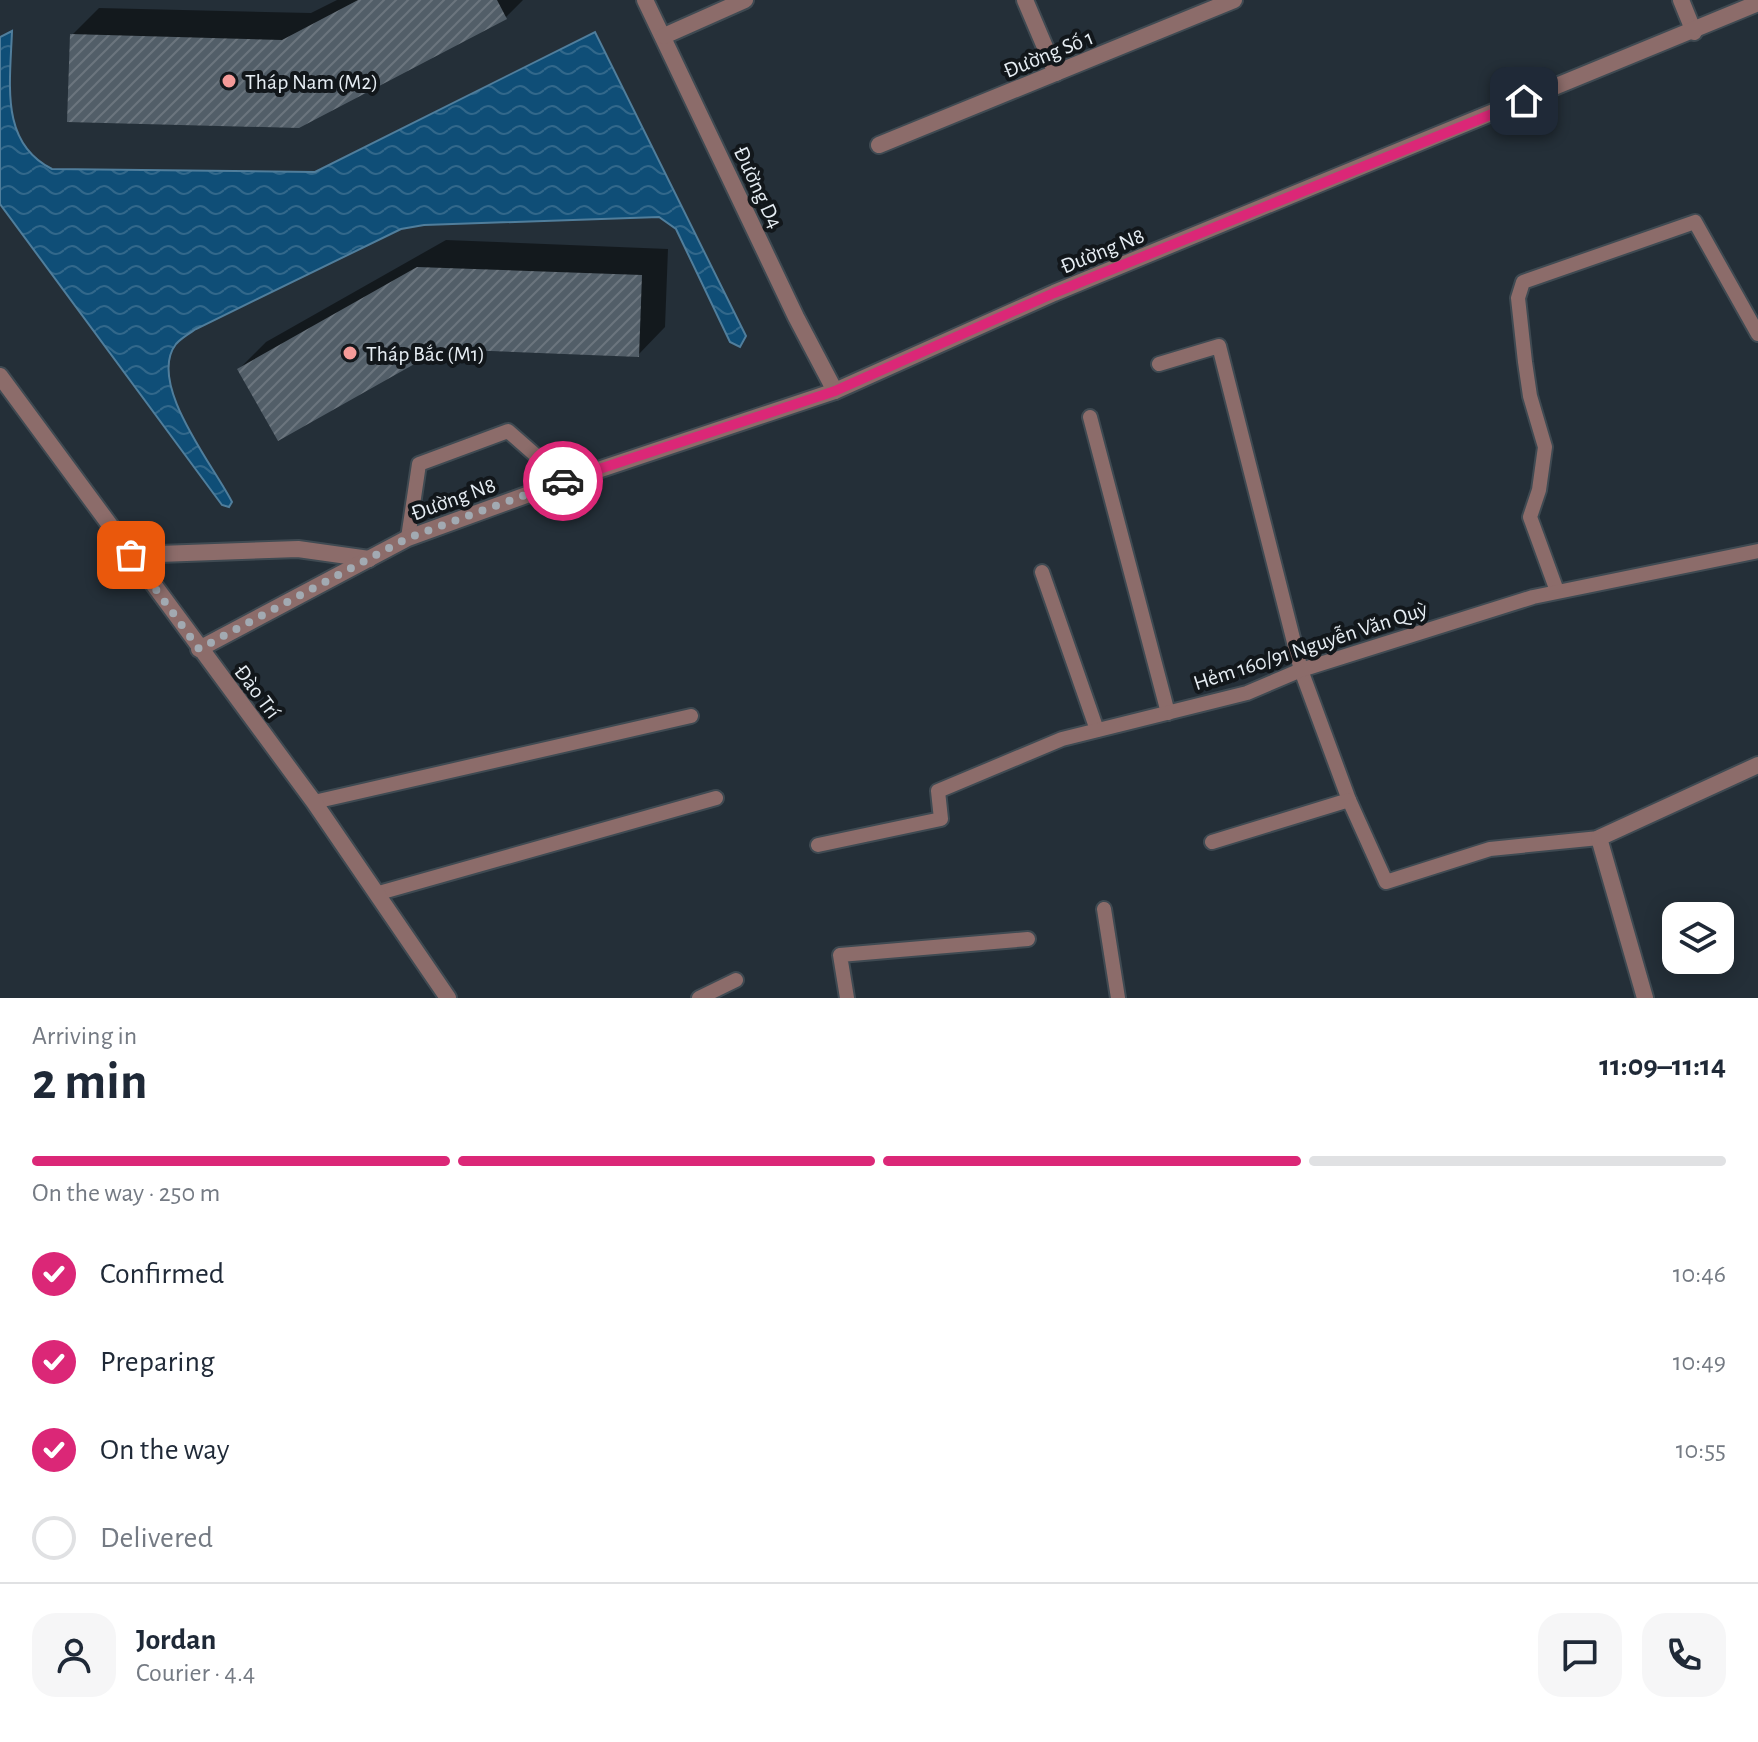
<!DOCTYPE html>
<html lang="en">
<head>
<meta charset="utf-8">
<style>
  :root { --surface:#fff; --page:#f6f6f7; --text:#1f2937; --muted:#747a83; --line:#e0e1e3; --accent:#db2777 }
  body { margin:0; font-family:"Alegreya Sans",sans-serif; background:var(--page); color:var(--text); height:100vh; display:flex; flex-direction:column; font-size:30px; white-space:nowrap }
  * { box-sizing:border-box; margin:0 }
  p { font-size:26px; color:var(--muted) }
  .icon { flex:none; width:44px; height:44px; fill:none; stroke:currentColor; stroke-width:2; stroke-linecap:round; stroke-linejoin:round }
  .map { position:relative; height:998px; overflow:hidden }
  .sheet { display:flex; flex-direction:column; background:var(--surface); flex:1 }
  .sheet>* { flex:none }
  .controls { position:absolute; left:1662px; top:902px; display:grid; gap:16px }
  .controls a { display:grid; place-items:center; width:72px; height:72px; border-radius:16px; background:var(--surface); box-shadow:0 4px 20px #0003; font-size:40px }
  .pin { position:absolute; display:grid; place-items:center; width:68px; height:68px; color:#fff; margin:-34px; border-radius:16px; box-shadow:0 4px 12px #0006 }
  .courier { position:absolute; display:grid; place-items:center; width:80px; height:80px; margin:-40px; border:6px solid #db2777; border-radius:50%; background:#fff; color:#222; box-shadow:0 2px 10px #0007 }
  .summary em { font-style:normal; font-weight:700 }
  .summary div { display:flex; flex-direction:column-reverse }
  .summary { display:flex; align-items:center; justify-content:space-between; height:136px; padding:0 32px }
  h1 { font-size:52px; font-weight:700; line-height:60px }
  .bar { display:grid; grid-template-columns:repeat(4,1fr); gap:12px 8px; align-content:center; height:96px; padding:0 32px }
  .bar i { height:10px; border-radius:6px; background:var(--line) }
  .bar .selected { background:var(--accent) }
  .bar p { grid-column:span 4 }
  .line { display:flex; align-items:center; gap:20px; padding:0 32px; border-top:2px solid var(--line) }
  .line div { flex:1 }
  .round { display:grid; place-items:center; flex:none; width:84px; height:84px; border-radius:24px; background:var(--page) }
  ol { padding:0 32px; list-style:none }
  li { display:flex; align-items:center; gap:24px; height:88px }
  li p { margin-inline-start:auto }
  li .icon { padding:8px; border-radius:50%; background:var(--accent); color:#fff; stroke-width:4 }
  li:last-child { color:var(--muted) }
  li i { width:44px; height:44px; border:4px solid var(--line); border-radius:50% }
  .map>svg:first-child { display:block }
</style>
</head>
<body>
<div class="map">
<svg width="1758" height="998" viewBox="0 0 1758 998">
  <defs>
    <pattern id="water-waves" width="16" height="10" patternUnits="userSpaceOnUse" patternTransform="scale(2)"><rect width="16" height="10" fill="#0f4e77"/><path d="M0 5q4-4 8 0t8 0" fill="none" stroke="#32688b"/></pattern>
    <pattern id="building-hatch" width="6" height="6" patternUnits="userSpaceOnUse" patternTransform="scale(2)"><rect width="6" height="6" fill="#525e68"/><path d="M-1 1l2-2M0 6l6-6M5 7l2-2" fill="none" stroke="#6b757e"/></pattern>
  </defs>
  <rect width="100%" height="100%" fill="#242f38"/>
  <path fill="url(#water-waves)" stroke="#507e9c" stroke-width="2" d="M 12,31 C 10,85 0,143 52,169 L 315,172 L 595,32 L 746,336 L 740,347 L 730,342 L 676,229 L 659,217 L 424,225 L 401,229 L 196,329 C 190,333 181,338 176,344 C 146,383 214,466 232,502 L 229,507 L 222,505 L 0,204 L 0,37 Z"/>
  <g fill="#0007">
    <path d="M 337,0 L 523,0 L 506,17 L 299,126 L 72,35 L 99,8 L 311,13 Z"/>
    <path d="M 446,240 L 668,249 L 665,327 L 638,355 L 440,347 L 239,369 L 266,342 Z"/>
  </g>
  <g fill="url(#building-hatch)">
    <path d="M 358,0 L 497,0 L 507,19 L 299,128 L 67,122 L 70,34 L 282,40 Z"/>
    <path d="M 417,267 L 642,275 L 639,357 L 441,349 L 278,441 L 237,369 Z"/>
  </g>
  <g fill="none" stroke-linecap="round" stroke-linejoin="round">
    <defs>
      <g id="service">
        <path d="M 1159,364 L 1219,346 L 1301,670 L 1349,800"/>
        <path d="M 1090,417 L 1168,713"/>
        <path d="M 408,538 L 419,464 L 508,431 L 565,481"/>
        <path d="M 1042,572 L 1097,730"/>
        <path d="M 1557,591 L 1530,517 L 1539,490 L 1545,447 L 1530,396 L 1525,362 L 1518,298 L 1523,282 L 1695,222 L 1758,334"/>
        <path d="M 314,802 L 691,716"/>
        <path d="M 1212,842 L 1349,800 L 1386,882 L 1490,849 L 1599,838"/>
        <path d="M 818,845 L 941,819 L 938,791 L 1062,739 L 1247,693 L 1301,670 L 1533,597 L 1758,551"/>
        <path d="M 379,893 L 716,798"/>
        <path d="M 1104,909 L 1118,998"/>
        <path d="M 699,998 L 736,980"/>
        <path d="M 847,998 L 840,955 L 1028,939"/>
      </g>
      <g id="minor">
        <path d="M 645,0 L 796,317 L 835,391"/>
        <path d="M 1025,0 L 1056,73"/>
        <path d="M 1681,0 L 1694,32"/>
        <path d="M 664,36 L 745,0"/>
        <path d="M 879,145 L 1234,0"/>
        <path d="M 131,555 L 298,549 L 369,559"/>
        <path d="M 199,649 L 408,538 L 565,481 L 835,391 L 1054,293 L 1758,3"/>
        <path d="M 1645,998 L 1599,838 L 1758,765"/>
      </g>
      <path id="tertiary" d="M 0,376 L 314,802 L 448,998"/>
    </defs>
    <use href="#service" stroke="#3f4a52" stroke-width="18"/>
    <use href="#minor" stroke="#3f4a52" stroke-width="20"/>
    <use href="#tertiary" stroke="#3f4a52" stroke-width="20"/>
    <use href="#service" stroke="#8c6c6a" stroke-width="14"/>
    <use href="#minor" stroke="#8c6c6a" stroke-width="16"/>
    <use href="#tertiary" stroke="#8c6c6a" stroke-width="16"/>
  </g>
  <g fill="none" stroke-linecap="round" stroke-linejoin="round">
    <path stroke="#a2aab2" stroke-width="8" stroke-dasharray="0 14.4" d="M 131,555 L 199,649 L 408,538 L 563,481"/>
    <path stroke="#db2777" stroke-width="10" d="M 563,481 L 835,391 L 1054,293 L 1524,101"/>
  </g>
  <g fill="#f59b99" stroke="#12171b" stroke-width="3">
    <circle cx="229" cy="81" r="8"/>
    <circle cx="350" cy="353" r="8"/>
  </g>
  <g text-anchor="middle" stroke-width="8" stroke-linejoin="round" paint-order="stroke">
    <g font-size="22" fill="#e6edf3" stroke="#12171b">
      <text transform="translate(1048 53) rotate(-22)" y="8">Đường Số 1</text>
      <text transform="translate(759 187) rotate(65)" y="8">Đường D4</text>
      <text transform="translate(1102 250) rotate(-22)" y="8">Đường N8</text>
      <text transform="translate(453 498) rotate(-20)" y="8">Đường N8</text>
      <text transform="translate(1310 645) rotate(-18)" y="8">Hẻm 160/91 Nguyễn Văn Quỳ</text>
      <text transform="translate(258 691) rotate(53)" y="8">Đào Trí</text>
    </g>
    <g font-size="22" fill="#e6edf3" stroke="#12171b" text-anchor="start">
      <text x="245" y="89">Tháp Nam (M2)</text>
      <text x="366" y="361">Tháp Bắc (M1)</text>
    </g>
  </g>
</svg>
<div class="controls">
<a><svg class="icon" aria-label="layers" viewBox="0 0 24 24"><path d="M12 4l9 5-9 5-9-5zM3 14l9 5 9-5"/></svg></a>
</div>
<div class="pin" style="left:131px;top:555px;background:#ea580c"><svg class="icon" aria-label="bag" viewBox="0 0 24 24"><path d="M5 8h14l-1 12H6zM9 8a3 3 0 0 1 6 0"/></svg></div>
<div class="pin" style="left:1524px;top:101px;background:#1f2937"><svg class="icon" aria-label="home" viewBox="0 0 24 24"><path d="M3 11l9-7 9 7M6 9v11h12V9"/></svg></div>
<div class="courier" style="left:563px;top:481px"><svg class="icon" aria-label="car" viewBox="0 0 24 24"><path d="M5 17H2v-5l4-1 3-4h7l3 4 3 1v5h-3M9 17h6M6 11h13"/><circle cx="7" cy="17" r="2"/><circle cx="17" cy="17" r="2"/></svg></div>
</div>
<section class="sheet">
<div class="summary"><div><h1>2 min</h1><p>Arriving in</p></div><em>11:09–11:14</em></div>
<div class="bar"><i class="selected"></i><i class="selected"></i><i class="selected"></i><i></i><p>On the way · 250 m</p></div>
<ol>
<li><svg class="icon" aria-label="check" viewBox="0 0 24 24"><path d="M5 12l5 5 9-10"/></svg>Confirmed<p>10:46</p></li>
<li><svg class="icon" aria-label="check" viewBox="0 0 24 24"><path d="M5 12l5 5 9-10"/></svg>Preparing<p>10:49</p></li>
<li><svg class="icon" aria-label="check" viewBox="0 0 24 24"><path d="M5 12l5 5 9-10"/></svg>On the way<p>10:55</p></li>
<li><i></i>Delivered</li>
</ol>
<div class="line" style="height:144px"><a class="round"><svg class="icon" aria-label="person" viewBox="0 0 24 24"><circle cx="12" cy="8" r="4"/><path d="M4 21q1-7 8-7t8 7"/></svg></a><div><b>Jordan</b><p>Courier · 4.4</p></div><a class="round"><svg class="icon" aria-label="chat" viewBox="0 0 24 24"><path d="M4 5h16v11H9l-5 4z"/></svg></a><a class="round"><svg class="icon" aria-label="phone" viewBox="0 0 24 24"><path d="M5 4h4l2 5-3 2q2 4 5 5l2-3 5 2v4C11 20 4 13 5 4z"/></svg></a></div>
</section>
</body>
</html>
